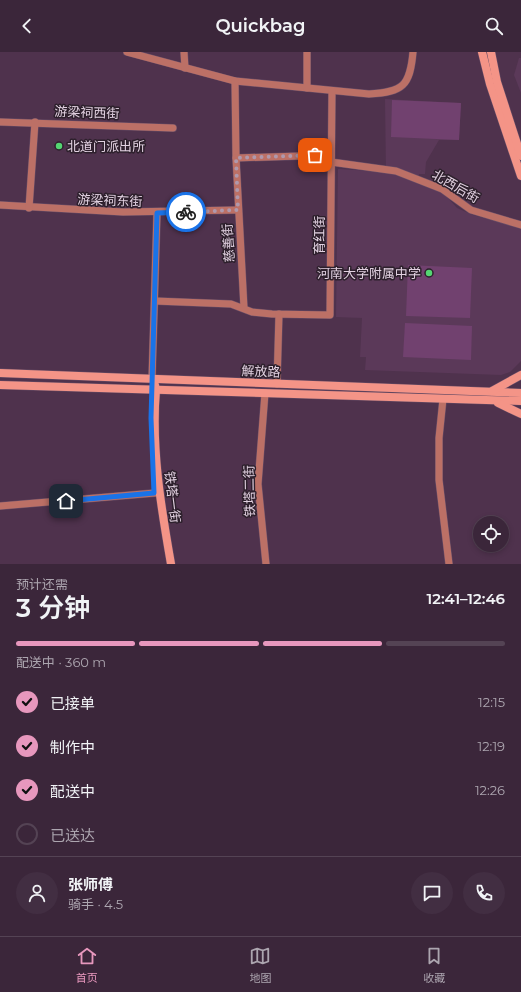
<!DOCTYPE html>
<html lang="zh">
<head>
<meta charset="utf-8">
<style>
  :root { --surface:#3b263a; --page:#422e42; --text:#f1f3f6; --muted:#aca5af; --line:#544354; --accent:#e797bd }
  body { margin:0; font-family:Montserrat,"Noto Sans SC",sans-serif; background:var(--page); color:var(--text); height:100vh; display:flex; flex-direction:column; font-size:15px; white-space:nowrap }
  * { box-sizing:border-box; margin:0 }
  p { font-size:13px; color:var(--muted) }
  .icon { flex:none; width:22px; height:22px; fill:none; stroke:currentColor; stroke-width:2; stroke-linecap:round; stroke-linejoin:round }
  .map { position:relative; height:512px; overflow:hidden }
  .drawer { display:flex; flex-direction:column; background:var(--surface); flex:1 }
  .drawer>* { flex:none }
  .tools { position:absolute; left:473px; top:464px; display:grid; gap:8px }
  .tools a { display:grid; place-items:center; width:36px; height:36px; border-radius:50%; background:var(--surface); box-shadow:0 2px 6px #0003,0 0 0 1px var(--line); font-size:20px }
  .pin { position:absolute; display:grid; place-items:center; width:34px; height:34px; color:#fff; margin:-17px; border-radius:8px; box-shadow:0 2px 6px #0006 }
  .courier { position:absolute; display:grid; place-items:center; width:40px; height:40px; margin:-20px; border:3px solid #1a73e8; border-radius:50%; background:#fff; color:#222; box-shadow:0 1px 5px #0007 }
  .summary em { font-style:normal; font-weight:600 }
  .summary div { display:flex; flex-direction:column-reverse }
  .summary { display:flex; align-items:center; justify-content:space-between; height:68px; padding:0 16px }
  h1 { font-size:26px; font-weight:600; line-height:30px }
  .bar { display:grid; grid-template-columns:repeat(4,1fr); gap:6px 4px; align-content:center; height:48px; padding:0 16px }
  .bar i { height:5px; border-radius:3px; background:var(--line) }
  .bar .current { background:var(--accent) }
  .bar p { grid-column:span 4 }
  .line { display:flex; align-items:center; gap:10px; padding:0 16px; border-top:1px solid var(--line) }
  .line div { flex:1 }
  .round { display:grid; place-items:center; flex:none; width:42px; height:42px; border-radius:21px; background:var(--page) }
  ol { padding:0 16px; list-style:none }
  li { display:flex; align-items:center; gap:12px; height:44px }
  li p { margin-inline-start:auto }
  li .icon { padding:4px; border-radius:50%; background:var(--accent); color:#111; stroke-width:4 }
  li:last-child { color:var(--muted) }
  li i { width:22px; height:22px; border:2px solid var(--line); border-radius:50% }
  header { display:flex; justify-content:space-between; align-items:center; height:52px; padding:0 16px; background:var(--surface); font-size:18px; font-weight:600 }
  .tabs { display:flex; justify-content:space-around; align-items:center; height:56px; border-top:1px solid var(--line); background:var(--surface); font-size:11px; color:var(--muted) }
  .tabs a { display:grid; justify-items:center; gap:2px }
  .tabs .current { color:var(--accent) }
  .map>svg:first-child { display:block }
</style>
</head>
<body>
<header><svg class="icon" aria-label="back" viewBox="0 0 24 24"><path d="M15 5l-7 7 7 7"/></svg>Quickbag<svg class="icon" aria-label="search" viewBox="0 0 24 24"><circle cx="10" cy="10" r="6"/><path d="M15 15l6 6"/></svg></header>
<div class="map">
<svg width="521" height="512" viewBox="0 0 521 512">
  <rect width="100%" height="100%" fill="#4f324d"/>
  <g fill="#5b3959">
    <path d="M 519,6 L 521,6 L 521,41 L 514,23 Z"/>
    <path d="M 385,47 L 461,51 L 459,88 L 439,88 L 426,110 L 425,122 L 419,122 L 418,132 L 435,136 L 448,146 L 457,156 L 473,163 L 521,176 L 521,309 L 510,320 L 501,323 L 365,318 L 366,305 L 360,305 L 362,266 L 336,265 L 338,117 L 373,119 L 386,121 Z"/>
  </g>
  <g fill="#71416f">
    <path d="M 392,48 L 461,51 L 459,88 L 391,85 Z"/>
    <path d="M 408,213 L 472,216 L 470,266 L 406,264 Z"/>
    <path d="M 405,271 L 472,274 L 471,308 L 403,305 Z"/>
  </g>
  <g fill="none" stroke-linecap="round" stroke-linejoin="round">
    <defs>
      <g id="street">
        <path d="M 127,0 L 235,29 L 369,42 C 403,40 410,34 413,0"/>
        <path d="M 184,0 L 185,16"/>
        <path d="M 235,29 L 236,106 L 244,256"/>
        <path d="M 307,36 L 307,0"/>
        <path d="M 0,70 L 173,76"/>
        <path d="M 236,106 L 331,103"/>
        <path d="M 331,110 L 396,119 L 442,137 L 471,158 L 521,173"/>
        <path d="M 0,153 L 123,160 L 238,158"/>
        <path d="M 29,156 L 35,70"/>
        <path d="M 155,249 L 231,252 L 252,260 L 272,262 L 330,263 L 332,39"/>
        <path d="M 152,327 L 157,161"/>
        <path d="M 277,332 L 279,262"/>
        <path d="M 265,341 L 258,432 L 266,512"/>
        <path d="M 443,347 L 439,386 L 439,428 L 449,512"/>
        <path d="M 0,454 L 155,441"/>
      </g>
      <g id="secondary">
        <path d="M 482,0 L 490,32 L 521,124"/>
        <path d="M 491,0 L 497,30 L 521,104"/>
        <path d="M 0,321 L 521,341"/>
        <path d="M 0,333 L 521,349"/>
        <path d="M 155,333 L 156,338 C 151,396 161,455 171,512"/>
        <path d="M 492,339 L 521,323"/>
        <path d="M 498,351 L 521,362"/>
      </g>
    </defs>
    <use href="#street" stroke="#694f68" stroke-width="8"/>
    <use href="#secondary" stroke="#694f68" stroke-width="9"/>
    <use href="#street" stroke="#bc7066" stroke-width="7"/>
    <use href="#secondary" stroke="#f49487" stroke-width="8"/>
  </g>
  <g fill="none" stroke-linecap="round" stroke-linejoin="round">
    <path stroke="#af99ad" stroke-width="4" stroke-dasharray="0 7.2" d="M 186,160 L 238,158 L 236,106 L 315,103"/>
    <path stroke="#1a73e8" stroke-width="5" d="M 66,449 L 154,441 L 151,366 L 157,161 L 186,160"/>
  </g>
  <g fill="#54d672" stroke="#2d202c" stroke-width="1.5">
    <circle cx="59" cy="94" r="4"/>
    <circle cx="429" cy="221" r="4"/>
  </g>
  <g text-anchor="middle" stroke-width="3" stroke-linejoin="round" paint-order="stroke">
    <g font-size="13" fill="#e2d1e1" stroke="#2d202c">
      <text transform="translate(87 60) rotate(2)" y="5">游梁祠西街</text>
      <text transform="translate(456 134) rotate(30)" y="5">北西后街</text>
      <text transform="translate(110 148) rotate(2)" y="5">游梁祠东街</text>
      <text transform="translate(319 183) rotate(-90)" y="5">育红街</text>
      <text transform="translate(228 191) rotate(-94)" y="5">慈善街</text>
      <text transform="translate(261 319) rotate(2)" y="5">解放路</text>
      <text transform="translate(249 439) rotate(-91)" y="5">铁塔二街</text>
      <text transform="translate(173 445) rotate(83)" y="5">铁塔一街</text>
    </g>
    <g font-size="13" fill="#e2d1e1" stroke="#2d202c" text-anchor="start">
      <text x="67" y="99">北道门派出所</text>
      <text x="421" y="226" text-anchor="end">河南大学附属中学</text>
    </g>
  </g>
</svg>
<div class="tools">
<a><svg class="icon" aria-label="locate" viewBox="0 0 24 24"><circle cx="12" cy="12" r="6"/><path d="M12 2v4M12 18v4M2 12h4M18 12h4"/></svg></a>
</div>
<div class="pin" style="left:315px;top:103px;background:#ea580c"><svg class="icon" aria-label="bag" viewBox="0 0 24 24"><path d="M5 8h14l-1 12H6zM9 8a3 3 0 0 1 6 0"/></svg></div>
<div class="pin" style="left:66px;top:449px;background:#1f2937"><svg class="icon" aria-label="home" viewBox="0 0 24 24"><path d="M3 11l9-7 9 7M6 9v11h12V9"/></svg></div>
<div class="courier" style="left:186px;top:160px"><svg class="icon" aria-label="bike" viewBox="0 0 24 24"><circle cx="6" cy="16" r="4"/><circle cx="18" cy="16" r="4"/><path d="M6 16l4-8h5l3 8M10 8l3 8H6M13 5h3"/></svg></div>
</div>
<section class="drawer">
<div class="summary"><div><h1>3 分钟</h1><p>预计还需</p></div><em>12:41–12:46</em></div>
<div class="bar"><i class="current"></i><i class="current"></i><i class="current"></i><i></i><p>配送中 · 360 m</p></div>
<ol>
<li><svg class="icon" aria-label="check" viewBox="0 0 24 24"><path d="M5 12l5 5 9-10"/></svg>已接单<p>12:15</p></li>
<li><svg class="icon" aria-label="check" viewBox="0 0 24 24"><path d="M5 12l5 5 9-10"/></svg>制作中<p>12:19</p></li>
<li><svg class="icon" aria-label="check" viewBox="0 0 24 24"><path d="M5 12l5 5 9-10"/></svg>配送中<p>12:26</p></li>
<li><i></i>已送达</li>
</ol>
<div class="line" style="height:72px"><a class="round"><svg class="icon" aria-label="person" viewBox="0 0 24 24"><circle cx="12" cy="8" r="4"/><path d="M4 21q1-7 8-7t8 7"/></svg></a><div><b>张师傅</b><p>骑手 · 4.5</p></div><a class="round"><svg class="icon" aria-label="chat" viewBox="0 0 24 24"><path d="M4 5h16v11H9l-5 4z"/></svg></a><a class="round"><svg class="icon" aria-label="phone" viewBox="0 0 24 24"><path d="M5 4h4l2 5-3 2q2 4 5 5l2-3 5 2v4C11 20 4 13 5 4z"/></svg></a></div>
</section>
<nav class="tabs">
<a class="current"><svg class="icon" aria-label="home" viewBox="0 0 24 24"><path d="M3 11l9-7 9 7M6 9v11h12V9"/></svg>首页</a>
<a><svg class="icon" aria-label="map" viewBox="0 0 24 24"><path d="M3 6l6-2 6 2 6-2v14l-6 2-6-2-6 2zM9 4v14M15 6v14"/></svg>地图</a>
<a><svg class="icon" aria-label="saved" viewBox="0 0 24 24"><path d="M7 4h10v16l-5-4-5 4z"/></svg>收藏</a>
</nav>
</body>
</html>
